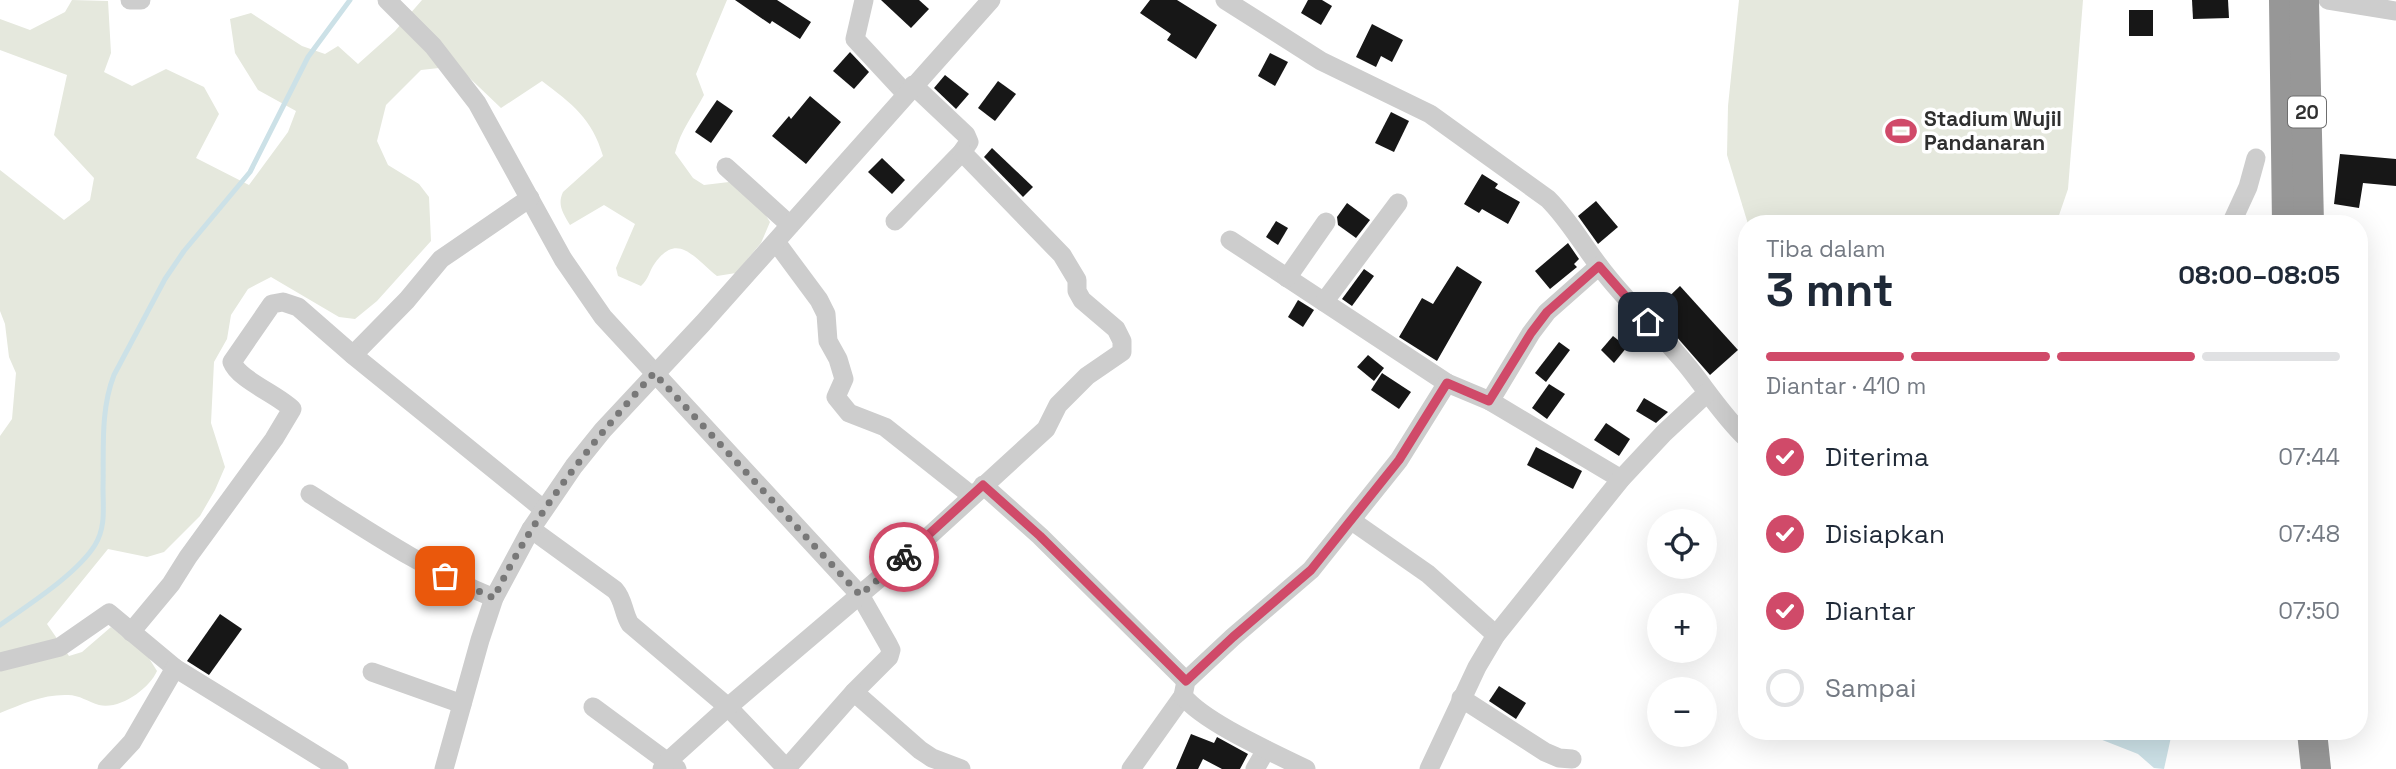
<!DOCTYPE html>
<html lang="id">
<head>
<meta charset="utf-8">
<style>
  :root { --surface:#fff; --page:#f6f6f7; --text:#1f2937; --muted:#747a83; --line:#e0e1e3; --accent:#d04a69 }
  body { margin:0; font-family:"Space Grotesk",sans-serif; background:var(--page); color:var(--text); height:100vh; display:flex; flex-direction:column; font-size:26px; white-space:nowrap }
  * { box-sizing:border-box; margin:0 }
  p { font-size:23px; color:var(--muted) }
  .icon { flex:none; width:38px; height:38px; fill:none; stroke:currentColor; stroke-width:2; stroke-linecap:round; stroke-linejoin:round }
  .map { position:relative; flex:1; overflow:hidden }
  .drawer { position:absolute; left:1738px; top:215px; width:630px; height:525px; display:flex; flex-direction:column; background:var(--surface); border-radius:28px; box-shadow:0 7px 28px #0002 }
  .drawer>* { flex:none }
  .controls { position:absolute; left:1647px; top:509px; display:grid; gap:14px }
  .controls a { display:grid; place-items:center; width:70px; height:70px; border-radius:50%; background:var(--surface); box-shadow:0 7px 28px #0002; font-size:35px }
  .pin { position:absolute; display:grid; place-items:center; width:60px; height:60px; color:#fff; margin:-30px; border-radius:14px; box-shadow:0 4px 10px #0006 }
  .courier { position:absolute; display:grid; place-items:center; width:70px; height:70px; margin:-35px; border:5px solid #d04a69; border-radius:50%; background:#fff; color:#222; box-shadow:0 2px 9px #0007 }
  .headline em { font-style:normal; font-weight:700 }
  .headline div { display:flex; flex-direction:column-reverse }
  .headline { display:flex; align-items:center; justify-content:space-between; height:119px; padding:0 28px }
  h1 { font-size:46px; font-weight:700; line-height:52px }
  .bar { display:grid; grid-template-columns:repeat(4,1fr); gap:10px 7px; align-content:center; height:84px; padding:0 28px }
  .bar i { height:9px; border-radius:5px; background:var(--line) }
  .bar .selected { background:var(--accent) }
  .bar p { grid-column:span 4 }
  ol { padding:0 28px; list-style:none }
  li { display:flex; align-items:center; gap:21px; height:77px }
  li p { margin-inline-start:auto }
  li .icon { padding:7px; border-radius:50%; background:var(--accent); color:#fff; stroke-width:4 }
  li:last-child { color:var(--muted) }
  li i { width:38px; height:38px; border:4px solid var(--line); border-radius:50% }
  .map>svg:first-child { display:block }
</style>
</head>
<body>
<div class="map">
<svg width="2396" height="769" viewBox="0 0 2396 769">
  <rect width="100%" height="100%" fill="#fff"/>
  <g fill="#e5e8dd">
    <path d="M 72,0 L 108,1 L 111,53 L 104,72 L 132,86 L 166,69 L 204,87 L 219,114 L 196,158 L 249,185 L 288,132 L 296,111 L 258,90 L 235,53 L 230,19 L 251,13 L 302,46 L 325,54 L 338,46 L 358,64 L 395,31 L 422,0 L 727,0 L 696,74 L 704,95 C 693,116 681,129 675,153 L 693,178 L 704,185 L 729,182 L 761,208 L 770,222 L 761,243 L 736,273 L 717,276 C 694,258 678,231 655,263 C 649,271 649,279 641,286 L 618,276 L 616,268 L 635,224 L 604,205 L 570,225 C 563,213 557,205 563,192 L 603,156 C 592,118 572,104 542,81 L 501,108 L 457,66 L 421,70 L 386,105 L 377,141 L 388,165 L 419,184 L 429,197 L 431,241 L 377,301 L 355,319 L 339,317 L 271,277 L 248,289 L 231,315 L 227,339 L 214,362 L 211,423 L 225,467 L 215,490 L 200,516 L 164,552 L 147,557 L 108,549 L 47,624 L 69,656 L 82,652 L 111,627 L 147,655 L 157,671 C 149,689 120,710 99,705 C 89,702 79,695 68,695 C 44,694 22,704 0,713 L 0,436 L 12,419 L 16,373 L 9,357 L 5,324 L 0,311 L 0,170 L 64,220 L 90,200 L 94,178 L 54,135 L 67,75 L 0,50 L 0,19 L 30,30 L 65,12 Z"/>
    <path d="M 1739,0 L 2083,0 L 2068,189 L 2056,224 L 1748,224 L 1727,155 L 1728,106 Z"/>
  </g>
  <path fill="#cce1e7" d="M 2082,732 L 2170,732 L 2171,737 L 2164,769 L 2154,768 L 2138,754 Z"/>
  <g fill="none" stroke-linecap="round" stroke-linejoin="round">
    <path stroke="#cce1e7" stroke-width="5" d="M 0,625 C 28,605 77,574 95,545 C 106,527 103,508 103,488 C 104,450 100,411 114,375 L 165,279 L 184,251 L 250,172 L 308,57 L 350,0"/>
  </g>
  <g fill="#171717">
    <path d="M 735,0 L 777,0 L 811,22 L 800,39 L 772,21 L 770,24 Z"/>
    <path d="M 881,0 L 919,0 L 929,9 L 911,28 Z"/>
    <path d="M 1150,0 L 1177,0 L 1217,25 L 1196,59 L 1167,40 L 1171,34 L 1140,13 Z"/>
    <path d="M 1308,0 L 1322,0 L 1332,6 L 1321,25 L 1301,13 Z"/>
    <path d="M 2192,0 L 2228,0 L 2229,18 L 2193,19 Z"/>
    <rect x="2129" y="10" width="24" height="26"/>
    <path d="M 1372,24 L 1403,40 L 1392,62 L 1381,56 L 1376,67 L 1356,57 Z"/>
    <path d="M 850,52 L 869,72 L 854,89 L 833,71 Z"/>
    <path d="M 1270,53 L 1288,62 L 1275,86 L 1258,76 Z"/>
    <path d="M 945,75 L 969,94 L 956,109 L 934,88 Z"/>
    <path d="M 998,81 L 1016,94 L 995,121 L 978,108 Z"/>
    <path d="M 810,96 L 841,122 L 806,164 L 772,136 L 789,116 L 791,119 Z"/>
    <path d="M 717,100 L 733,111 L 711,143 L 695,132 Z"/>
    <path d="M 1391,112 L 1409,121 L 1394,152 L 1375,143 Z"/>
    <path d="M 992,148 L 1033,187 L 1023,197 L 984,157 Z"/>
    <path d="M 2340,154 L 2396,159 L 2396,186 L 2363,183 L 2359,208 L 2334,204 Z"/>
    <path d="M 882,158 L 905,180 L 892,194 L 868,172 Z"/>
    <path d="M 1482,174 L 1498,184 L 1495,188 L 1520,202 L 1508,224 L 1482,209 L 1479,213 L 1464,204 Z"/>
    <path d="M 1596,201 L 1618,227 L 1598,244 L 1578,216 Z"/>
    <path d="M 1347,203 L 1370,220 L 1356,238 L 1338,225 L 1337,217 Z"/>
    <path d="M 1276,221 L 1288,228 L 1278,245 L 1266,237 Z"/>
    <path d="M 1568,243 L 1579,259 L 1574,264 L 1577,267 L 1550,289 L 1535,271 Z"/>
    <path d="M 1457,266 L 1482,282 L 1437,361 L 1399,337 L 1422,298 L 1433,304 Z"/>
    <path d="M 1364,269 L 1374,276 L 1352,306 L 1342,299 Z"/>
    <path d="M 1680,286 L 1738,350 L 1710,375 L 1654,311 Z"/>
    <path d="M 1298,300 L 1314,310 L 1303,327 L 1288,317 Z"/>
    <path d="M 1613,336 L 1627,347 L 1614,363 L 1601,350 Z"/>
    <path d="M 1559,342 L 1570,350 L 1546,382 L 1535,373 Z"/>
    <path d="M 1368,355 L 1384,368 L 1374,381 L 1357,367 Z"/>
    <path d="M 1382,373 L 1411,392 L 1399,409 L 1371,390 Z"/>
    <path d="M 1549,384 L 1565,394 L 1547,419 L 1532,408 Z"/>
    <path d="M 1644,398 L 1668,412 L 1656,423 L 1636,411 Z"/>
    <path d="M 1606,423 L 1630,439 L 1619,456 L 1594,440 Z"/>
    <path d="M 1536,447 L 1582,471 L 1573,489 L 1527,465 Z"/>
    <path d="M 220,614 L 242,629 L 209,675 L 187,661 Z"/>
    <path d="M 1499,686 L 1526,703 L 1516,719 L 1489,701 Z"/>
    <path d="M 1191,734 L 1214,743 L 1217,737 L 1248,754 L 1240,769 L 1222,769 L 1203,759 L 1198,769 L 1176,769 Z"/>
  </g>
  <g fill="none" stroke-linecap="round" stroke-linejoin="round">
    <g stroke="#cdcdcd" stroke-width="19">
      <path d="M 130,0 L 141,0"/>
      <path d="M 387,0 L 433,46 L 477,103 L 563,259 L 603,317 L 860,595 L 888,644 L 891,650 L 889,657 L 854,692 L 786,769"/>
      <path d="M 864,0 L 855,39 L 906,94"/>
      <path d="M 1225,0 L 1321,61 L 1430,114 L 1548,199 C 1569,220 1582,244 1600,267 C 1627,303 1661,333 1689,368 C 1708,392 1724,417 1746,438"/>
      <path d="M 2328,0 L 2396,11"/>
      <path d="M 726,167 L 790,225"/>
      <path d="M 895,221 L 962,152 L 969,142 L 966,135 L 913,85"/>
      <path d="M 2231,224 L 2248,187 L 2256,158"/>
      <path d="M 1230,240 L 1447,383"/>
      <path d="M 776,242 L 819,300 L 826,314 L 828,341 L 838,359 L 844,379 L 836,397 L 849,413 L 885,427 L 972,496"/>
      <path d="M 1287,278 L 1326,222"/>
      <path d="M 1324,302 L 1398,203"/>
      <path d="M 353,355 L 407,300 L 441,259 L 530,198"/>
      <path d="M 1490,401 L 1531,333 L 1547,312 L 1599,266"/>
      <path d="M 983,485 L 1040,536 L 1186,681"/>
      <path d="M 310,494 C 370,532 428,571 494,598"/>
      <path d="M 1352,521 L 1428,574 L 1496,635"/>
      <path d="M 531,529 L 615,590 C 624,600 623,613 630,624 L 728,707 L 787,769"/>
      <path d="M 131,632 L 171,584 L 188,557 L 274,439 L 292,409 C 277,394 239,380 232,362 L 272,304 L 283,302 L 298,307 L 353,355 L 543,509"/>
      <path d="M 0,662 L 60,647 L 109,613 L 175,668"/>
      <path d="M 372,672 L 462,704"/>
      <path d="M 854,692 L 920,750 L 932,758 L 961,769"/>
      <path d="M 1461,698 L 1545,752 L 1559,758 L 1572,759"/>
      <path d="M 593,707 L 677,769"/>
      <path d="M 107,769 L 132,742 L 175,668 L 339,769"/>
      <path d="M 444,769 L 480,640 L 494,598 L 531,529 L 574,466 L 603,430 L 703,323 L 991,0"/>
      <path d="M 662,769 L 667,762 L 728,707 L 928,537 L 1046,429 L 1058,405 L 1087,376 L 1122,352 L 1122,341 L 1116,329 L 1082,300 L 1077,291 L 1077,280 L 1062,255 L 962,152"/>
      <path d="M 1131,769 L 1183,696"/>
      <path d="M 1255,769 L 1266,750"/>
      <path d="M 1306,769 C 1274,753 1205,723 1183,696 L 1186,681 L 1233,637 L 1311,570 L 1399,460 L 1447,383 L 1490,401 L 1621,479"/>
      <path d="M 1429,769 L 1477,667 L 1496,635 L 1621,479 L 1664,433 L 1707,393"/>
    </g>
    <g stroke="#979797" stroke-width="30">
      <path d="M 2284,0 L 2287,224"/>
      <path d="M 2304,0 L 2309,224"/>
      <path d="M 2312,732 L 2316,769"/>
    </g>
  </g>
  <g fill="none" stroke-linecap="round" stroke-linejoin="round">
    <path stroke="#787878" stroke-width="7" stroke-dasharray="0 12.6" d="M 445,576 L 494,598 C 534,513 592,442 654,373 L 860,595 L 904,557"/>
    <path stroke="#d04a69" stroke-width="9" d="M 904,557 L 983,485 L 1040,536 L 1186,681 L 1233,637 L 1311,570 L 1399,460 L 1447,383 L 1489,401 L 1531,333 L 1547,312 L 1599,266 L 1648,322"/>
  </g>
  <defs>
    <symbol id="stadium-bare" viewBox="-9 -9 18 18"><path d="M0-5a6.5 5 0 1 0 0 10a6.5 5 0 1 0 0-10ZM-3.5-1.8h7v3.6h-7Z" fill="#d04a69" stroke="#fff" stroke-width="2.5" paint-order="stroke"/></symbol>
  </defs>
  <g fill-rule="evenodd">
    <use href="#stadium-bare" x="1879" y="109" width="44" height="44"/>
  </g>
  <g text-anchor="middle" stroke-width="7" stroke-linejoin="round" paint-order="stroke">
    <rect fill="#fff" stroke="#6e6e6e" stroke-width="2" x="2288" y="96.5" width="38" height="31" rx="5"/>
    <g font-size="19" font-weight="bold" fill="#303030">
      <text x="2307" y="119">20</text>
    </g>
    <g font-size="21" font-weight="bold" fill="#303030" stroke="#fff" text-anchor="start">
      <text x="1924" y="126">Stadium Wujil<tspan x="1924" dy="24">Pandanaran</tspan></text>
    </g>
  </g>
</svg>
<div class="controls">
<a><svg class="icon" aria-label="locate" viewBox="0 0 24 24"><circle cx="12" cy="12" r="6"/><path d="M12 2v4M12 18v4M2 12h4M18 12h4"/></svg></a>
<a>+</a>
<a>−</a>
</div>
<div class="pin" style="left:445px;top:576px;background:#ea580c"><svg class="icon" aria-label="bag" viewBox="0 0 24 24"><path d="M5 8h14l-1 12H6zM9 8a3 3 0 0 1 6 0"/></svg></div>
<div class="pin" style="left:1648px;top:322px;background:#1f2937"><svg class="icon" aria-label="home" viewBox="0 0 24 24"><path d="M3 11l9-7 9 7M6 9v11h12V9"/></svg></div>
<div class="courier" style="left:904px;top:557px"><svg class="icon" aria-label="bike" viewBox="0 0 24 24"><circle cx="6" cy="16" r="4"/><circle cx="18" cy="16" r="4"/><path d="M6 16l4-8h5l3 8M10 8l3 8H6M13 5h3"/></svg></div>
<section class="drawer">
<div class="headline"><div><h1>3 mnt</h1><p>Tiba dalam</p></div><em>08:00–08:05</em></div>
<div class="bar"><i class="selected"></i><i class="selected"></i><i class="selected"></i><i></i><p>Diantar · 410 m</p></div>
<ol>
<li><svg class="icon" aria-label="check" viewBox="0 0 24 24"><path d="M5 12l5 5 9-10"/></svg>Diterima<p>07:44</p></li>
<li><svg class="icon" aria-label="check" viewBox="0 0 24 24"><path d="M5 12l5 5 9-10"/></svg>Disiapkan<p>07:48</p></li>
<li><svg class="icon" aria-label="check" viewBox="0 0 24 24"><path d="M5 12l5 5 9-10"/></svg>Diantar<p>07:50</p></li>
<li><i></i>Sampai</li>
</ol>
</section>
</div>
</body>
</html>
